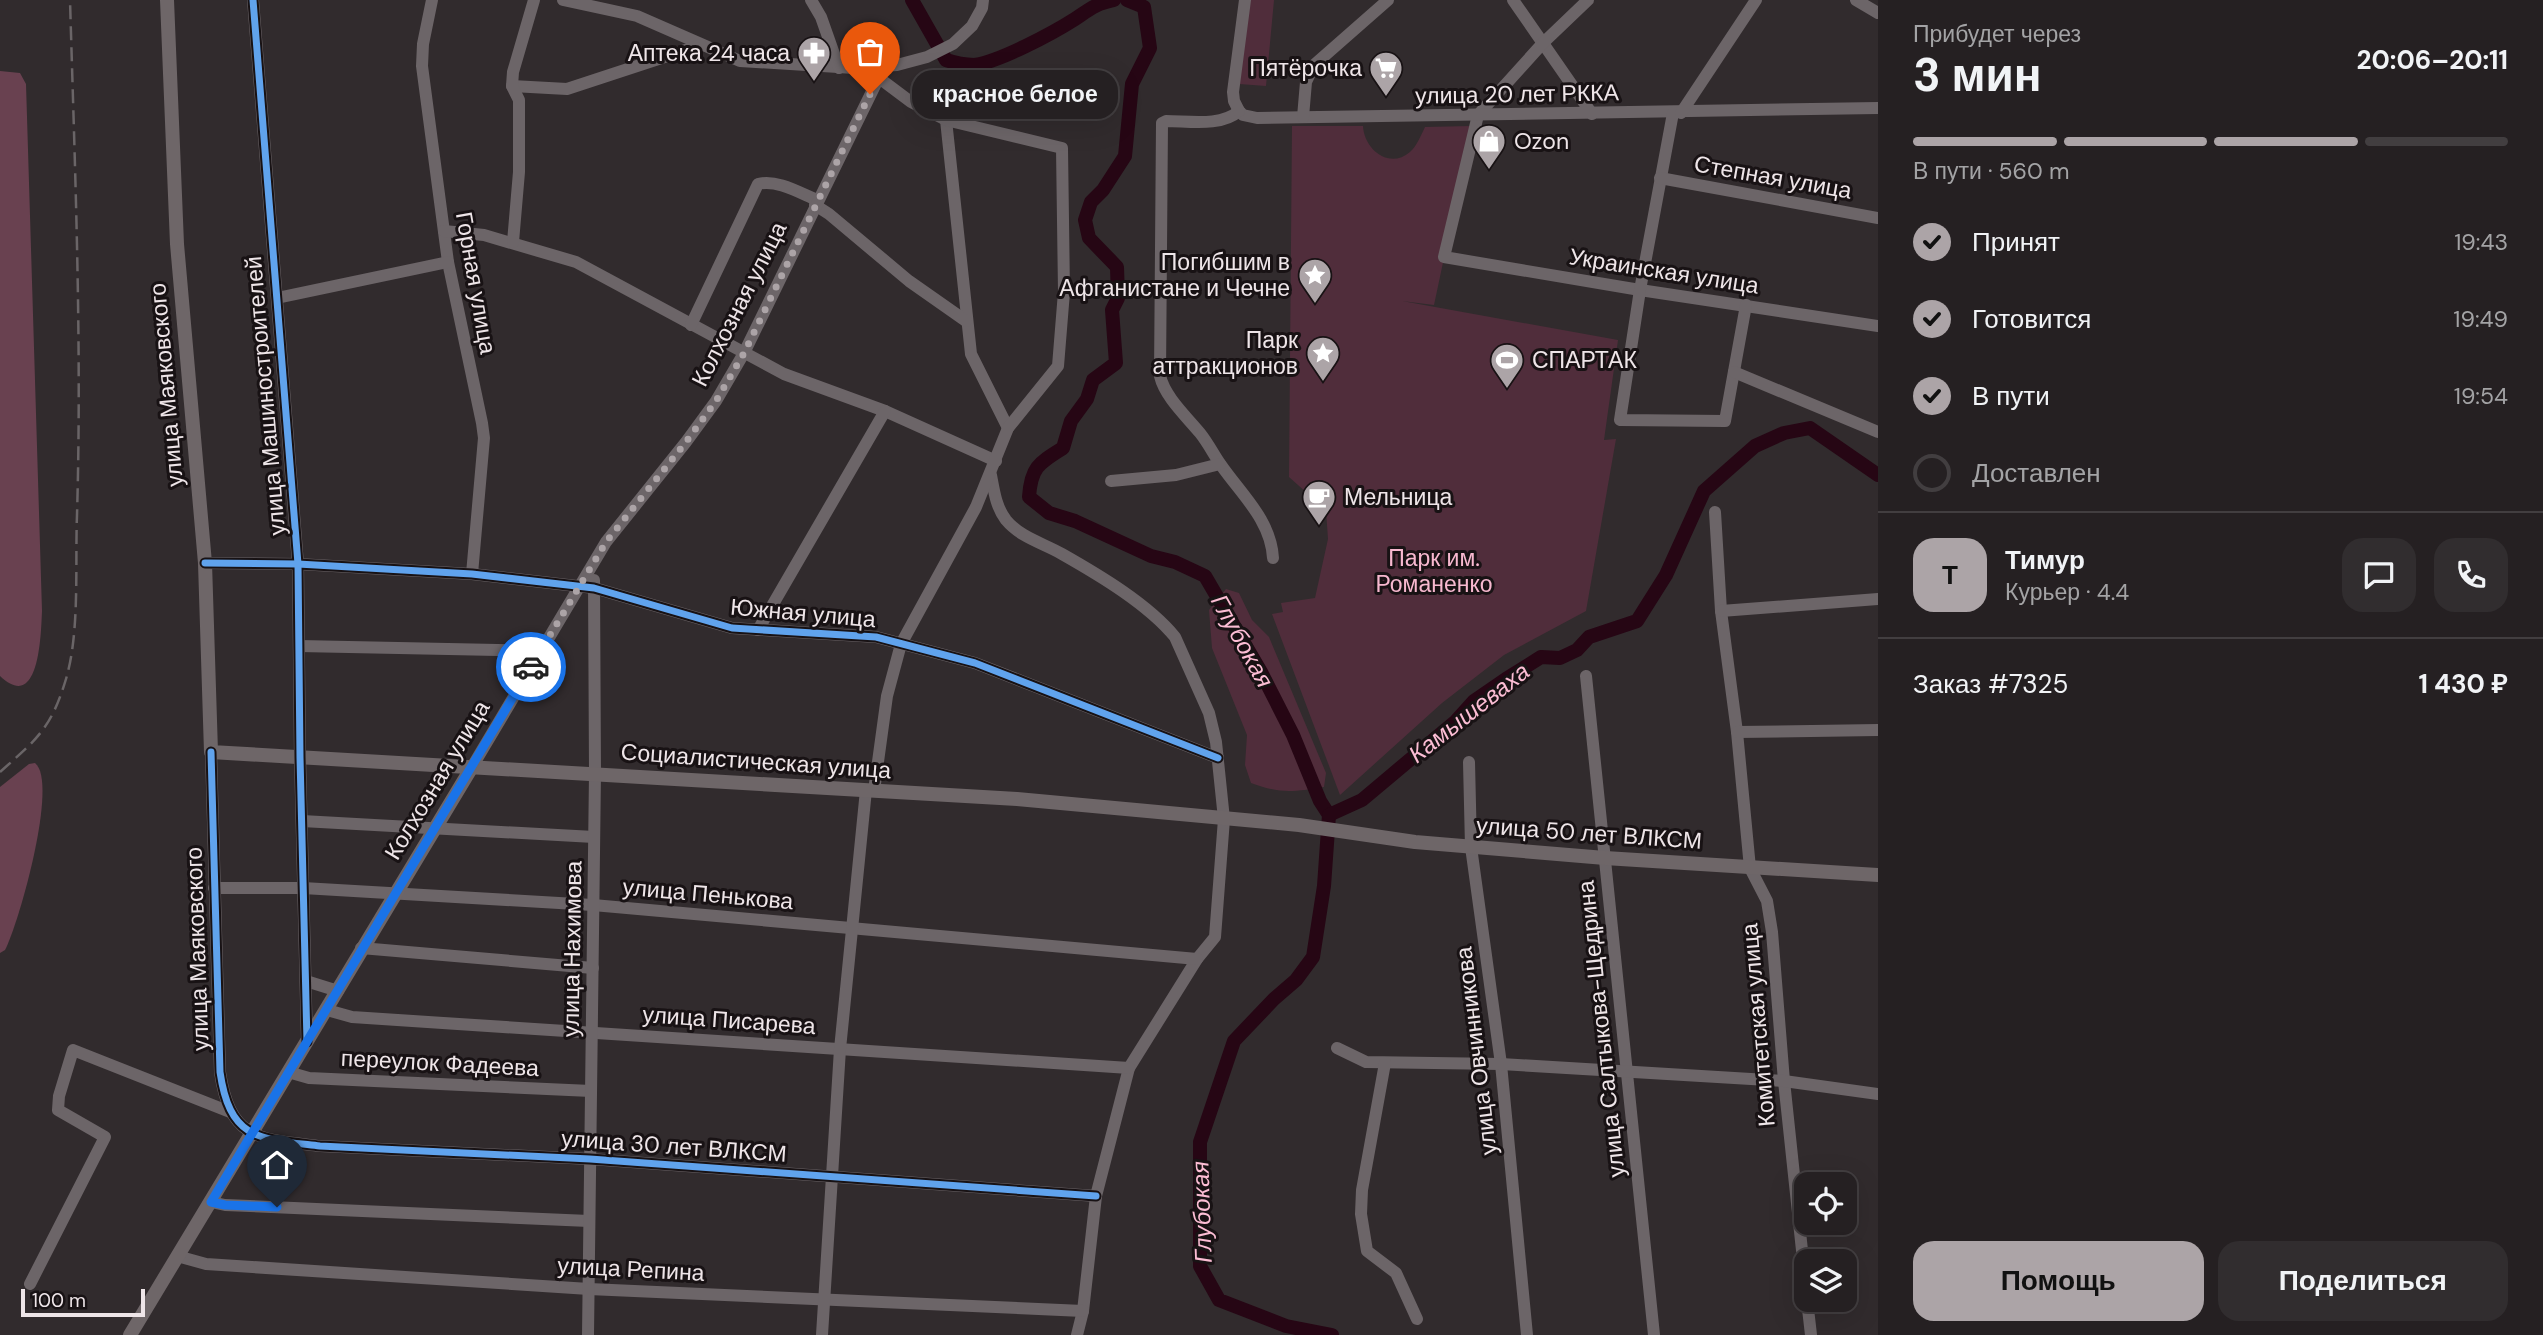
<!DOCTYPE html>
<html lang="ru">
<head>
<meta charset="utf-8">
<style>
  :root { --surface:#252022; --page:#312d2f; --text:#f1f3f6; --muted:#a3a3a5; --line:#423e40; --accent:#aca4a7 }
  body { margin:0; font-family:"DM Sans",sans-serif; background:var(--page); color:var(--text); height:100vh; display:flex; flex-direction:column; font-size:26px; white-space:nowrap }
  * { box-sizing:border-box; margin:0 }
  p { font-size:23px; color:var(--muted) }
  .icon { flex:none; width:38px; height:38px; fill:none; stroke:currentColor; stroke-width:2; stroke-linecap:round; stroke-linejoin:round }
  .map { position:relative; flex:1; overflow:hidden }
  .sheet { display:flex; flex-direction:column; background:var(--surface); width:665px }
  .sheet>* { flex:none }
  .tools { position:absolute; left:1794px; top:1172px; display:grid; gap:14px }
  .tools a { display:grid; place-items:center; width:63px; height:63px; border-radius:14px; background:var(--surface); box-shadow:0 7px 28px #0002,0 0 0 2px var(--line); font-size:35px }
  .scale { position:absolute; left:21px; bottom:18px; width:124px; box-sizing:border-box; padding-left:7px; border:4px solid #eee5e8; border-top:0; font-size:19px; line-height:24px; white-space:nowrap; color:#eee5e8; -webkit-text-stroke:5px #181214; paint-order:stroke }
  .pin { position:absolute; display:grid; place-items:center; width:60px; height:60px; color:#fff; margin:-72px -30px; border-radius:50% 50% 50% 0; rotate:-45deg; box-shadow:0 0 7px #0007 }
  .pin .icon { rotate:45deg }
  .courier { position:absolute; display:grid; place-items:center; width:70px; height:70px; margin:-35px; border:5px solid #1a73e8; border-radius:50%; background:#fff; color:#222; box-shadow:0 2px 9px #0007 }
  .bubble { position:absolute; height:49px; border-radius:21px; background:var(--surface); box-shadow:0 7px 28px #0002,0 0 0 2px var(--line); font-size:23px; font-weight:700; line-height:49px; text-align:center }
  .headline em { font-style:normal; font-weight:700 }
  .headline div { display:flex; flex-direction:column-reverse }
  .headline { display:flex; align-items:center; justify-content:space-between; height:119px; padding:0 35px }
  h1 { font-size:46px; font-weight:700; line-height:52px }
  .bar { display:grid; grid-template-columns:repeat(4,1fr); gap:10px 7px; align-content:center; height:84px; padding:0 35px }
  .bar i { height:9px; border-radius:5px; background:var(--line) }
  .bar .active { background:var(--accent) }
  .bar p { grid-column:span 4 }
  .line { display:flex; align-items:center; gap:18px; padding:0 35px; border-top:2px solid var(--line) }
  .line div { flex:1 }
  .round { display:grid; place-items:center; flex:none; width:74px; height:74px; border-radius:21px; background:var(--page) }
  ol { padding:0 35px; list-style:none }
  li { display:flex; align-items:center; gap:21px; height:77px }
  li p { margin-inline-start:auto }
  li .icon { padding:7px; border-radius:50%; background:var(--accent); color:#111; stroke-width:4 }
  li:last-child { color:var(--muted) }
  li i { width:38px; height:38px; border:4px solid var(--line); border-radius:50% }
  .primary-button { display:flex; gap:14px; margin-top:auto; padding:14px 35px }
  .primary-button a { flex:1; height:80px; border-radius:21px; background:var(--accent); color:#111; font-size:28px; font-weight:700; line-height:80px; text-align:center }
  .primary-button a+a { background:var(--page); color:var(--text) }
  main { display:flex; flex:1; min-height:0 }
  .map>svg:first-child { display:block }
</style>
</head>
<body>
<main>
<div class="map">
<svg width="1878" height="1335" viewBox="0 0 1878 1335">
  <rect width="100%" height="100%" fill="#312b2d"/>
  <g fill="#502d3b">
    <path d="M 1248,0 L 1274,0 L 1266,86 L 1239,84 Z"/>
    <path d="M 1292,126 L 1363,126 C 1364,149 1389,170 1410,152 C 1417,146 1421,135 1425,127 L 1472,126 L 1434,305 L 1402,301 L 1618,340 L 1604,440 L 1616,439 L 1586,611 L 1504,655 L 1442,703 L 1340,795 L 1272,614 L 1283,612 L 1281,603 L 1315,598 L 1328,539 L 1326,510 L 1289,477 Z"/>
    <path d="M 1226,589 L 1239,593 L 1252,620 L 1269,637 L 1326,773 L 1324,787 C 1293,792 1281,794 1251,783 L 1245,765 L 1247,735 L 1212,648 L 1209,610 Z"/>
  </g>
  <g fill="#694150">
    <path d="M 0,71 L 20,73 L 26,84 L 42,611 C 41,632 40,714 0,676 Z"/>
    <path d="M 35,763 C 59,782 19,923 5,950 L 0,953 L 0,787 L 29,764 Z"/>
  </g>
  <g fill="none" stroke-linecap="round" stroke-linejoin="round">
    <g stroke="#260614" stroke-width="14">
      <path d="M 912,0 L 946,60 C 955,63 964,65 974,65 C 999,62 1053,33 1075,19 C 1090,9 1095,4 1114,0"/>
      <path d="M 1127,0 L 1144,7 L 1150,48 L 1132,84 L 1125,156 L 1103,190 L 1091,202 L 1085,220 L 1089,238 L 1117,267 L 1118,298 L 1112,310 L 1116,363 L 1093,380 L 1087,399 L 1071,421 L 1063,448 C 1039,463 1031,467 1029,497 L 1049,513 L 1075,521 L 1151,556 L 1175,562 L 1205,576 L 1261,672 L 1293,735 L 1320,801 L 1329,815 L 1324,886 L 1313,957 L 1296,980 L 1274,999 L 1234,1041 L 1200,1142 L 1200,1266 L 1219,1300 L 1286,1326 L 1332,1335"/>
      <path d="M 1329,815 L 1362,800 L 1456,721 L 1474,701 L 1506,679 L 1541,657 L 1560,658 L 1577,650 L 1589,637 L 1637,621 L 1666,575 L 1704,491 L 1755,446 L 1784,433 L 1810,428 L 1878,475"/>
    </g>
    <g stroke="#6c6568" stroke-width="12">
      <path d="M 253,0 L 298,564 L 300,757 L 307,1042"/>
      <path d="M 432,0 L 423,44 L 422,66 L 448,262 L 482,423 L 484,438 L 472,574"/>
      <path d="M 563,0 L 637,16 L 740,61 L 854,68 L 897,65 L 927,57 L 953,44 L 972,26 L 982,8 L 983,0"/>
      <path d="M 811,0 L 821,17 L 839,68"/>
      <path d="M 1513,0 L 1592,114"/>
      <path d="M 1588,0 L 1543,43 L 1478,115 L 1444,257 L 1640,290 L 1878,326"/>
      <path d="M 1856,0 L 1878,13"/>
      <path d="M 512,86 L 567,89 L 701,45"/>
      <path d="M 1239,111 L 1243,115 L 1257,118 L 1878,108"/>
      <path d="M 1239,111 C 1221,127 1189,121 1166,121 L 1162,123 L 1160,376 C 1165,397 1186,416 1200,433 C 1208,443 1214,455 1221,465 C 1241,494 1271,520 1273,558"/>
      <path d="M 1239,111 L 1234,101 L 1233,92 L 1245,0"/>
      <path d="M 1673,113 L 1640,290 L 1620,420 L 1725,421 L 1746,305"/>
      <path d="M 1681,113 L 1756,0"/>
      <path d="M 1303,117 L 1306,82 L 1314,65 L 1388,0"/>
      <path d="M 946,120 L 971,354 L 1008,428"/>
      <path d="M 1660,178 L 1878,218"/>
      <path d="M 815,205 L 829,214 L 909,281 L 966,321"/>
      <path d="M 444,231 L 484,235 L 576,262 L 784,374 L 885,411 L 996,461"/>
      <path d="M 513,242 L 519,172 L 519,100 L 512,86 L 513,72 L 534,0"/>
      <path d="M 277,298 L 448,262"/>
      <path d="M 691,325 L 758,184 C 777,179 800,193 817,200"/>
      <path d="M 1734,372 L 1878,432"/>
      <path d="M 991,475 C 994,491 996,507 1006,520 C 1021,538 1043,543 1062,554 C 1099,575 1148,604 1175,637 L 1209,713 L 1216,742 L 1224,819 L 1215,937 L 1197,959 L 1129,1068 L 1096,1196 L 1083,1311 L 1077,1335"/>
      <path d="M 1111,481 L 1176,475 L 1220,464"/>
      <path d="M 1715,512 L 1721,611 L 1737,732 L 1750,868 L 1767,901 L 1772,932 L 1784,1081 L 1806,1288"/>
      <path d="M 205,563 L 298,564 L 472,574 L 594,588 L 732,628 L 876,637 L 975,663 L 1218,758"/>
      <path d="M 1721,611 L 1878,599"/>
      <path d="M 758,630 L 885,411"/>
      <path d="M 299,646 L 541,651"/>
      <path d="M 1586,676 L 1654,1335"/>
      <path d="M 1737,732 L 1878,730"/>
      <path d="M 211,752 L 220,1072 C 230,1141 260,1139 320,1146 L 590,1159 L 1096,1196"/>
      <path d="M 1469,762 L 1471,847 L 1501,1064 L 1527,1335"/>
      <path d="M 472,767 L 606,542 L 686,442 L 716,401 L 744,353 L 884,67"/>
      <path d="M 874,791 L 887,696 L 901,644 L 976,507 L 1008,428 L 1058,366 L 1064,292 L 1062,148 L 946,120 L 911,102 L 879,78"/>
      <path d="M 302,821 L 594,837"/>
      <path d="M 214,888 L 303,888 L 593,905 L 1197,959"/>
      <path d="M 361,948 L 593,968"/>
      <path d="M 306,981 L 338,991"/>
      <path d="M 327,1010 L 352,1017 L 1129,1068"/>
      <path d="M 1337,1048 L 1366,1062 L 1501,1064 L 1784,1081 L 1878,1094"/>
      <path d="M 1385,1063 L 1362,1190 L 1361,1214 L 1367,1251 L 1396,1273 L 1417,1319"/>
      <path d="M 288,1072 L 309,1078 L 591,1091"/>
      <path d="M 211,1202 L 225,1205 L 589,1221"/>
      <path d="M 177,1256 L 206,1264 L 589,1289 L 1083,1311"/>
      <path d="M 30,1284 L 105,1137 L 58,1110 L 59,1096 L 73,1050 L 230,1112"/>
      <path d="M 1807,1300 L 1811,1335"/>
      <path d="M 588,1335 L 595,773 L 594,580"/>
      <path d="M 822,1335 L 840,1049 L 866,790"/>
    </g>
    <g stroke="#6e6668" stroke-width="14">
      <path d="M 167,0 L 177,244 L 205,563 L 211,752 L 1017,799 L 1299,825 L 1415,842 L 1605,858 L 1878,875"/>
      <path d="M 130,1335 L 472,767"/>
    </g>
    <path stroke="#6a6567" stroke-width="2.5" stroke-dasharray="14 7" stroke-linecap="butt" d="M 0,772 C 37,739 51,729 66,679 C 80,632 75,565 77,515 C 82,344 75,171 70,0"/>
    <defs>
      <g id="cycleway">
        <path d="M 253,0 L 298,564 L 300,757 L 307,1042"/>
        <path d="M 205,563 L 298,564 L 472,574 L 594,588 L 732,628 L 876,637 L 975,663 L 1218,758"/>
        <path d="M 211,752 L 220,1072 C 230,1141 260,1139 320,1146 L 590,1159 L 1096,1196"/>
      </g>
    </defs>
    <use href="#cycleway" stroke="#181214" stroke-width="11"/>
    <use href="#cycleway" stroke="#60a3ed" stroke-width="7"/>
  </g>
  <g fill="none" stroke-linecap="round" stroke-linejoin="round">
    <path stroke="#aca4a7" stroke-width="7" stroke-dasharray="0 12.6" d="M 531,667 L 606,542 L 686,442 L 716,401 L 744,353 L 870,94"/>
    <path stroke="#1a73e8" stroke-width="9" d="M 277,1207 L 225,1205 L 211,1202 L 531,667"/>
  </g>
  <defs>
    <symbol id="pharmacy-pin" viewBox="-11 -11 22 30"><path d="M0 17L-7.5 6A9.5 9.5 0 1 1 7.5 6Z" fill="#aca4a7" stroke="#181214"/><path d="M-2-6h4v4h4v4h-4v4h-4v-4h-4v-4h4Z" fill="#fff"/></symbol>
    <symbol id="supermarket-pin" viewBox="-11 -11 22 30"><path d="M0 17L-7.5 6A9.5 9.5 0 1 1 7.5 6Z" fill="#aca4a7" stroke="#181214"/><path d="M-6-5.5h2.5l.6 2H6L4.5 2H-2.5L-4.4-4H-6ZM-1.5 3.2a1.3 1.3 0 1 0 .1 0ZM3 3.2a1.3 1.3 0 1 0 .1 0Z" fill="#fff"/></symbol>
    <symbol id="shop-pin" viewBox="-11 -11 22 30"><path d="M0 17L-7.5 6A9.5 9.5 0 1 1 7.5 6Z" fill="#aca4a7" stroke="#181214"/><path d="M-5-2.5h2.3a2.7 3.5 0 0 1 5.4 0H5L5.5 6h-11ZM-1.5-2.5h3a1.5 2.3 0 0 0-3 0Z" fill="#fff"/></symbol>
    <symbol id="sight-pin" viewBox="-11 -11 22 30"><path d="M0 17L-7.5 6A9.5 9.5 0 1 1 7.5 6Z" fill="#aca4a7" stroke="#181214"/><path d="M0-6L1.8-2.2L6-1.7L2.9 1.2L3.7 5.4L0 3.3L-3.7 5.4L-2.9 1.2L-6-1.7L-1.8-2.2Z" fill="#fff"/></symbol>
    <symbol id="stadium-pin" viewBox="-11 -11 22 30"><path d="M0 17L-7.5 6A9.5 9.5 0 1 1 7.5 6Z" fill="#aca4a7" stroke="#181214"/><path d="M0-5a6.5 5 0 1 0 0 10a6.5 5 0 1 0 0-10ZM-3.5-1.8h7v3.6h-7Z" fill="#fff"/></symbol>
    <symbol id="cafe-pin" viewBox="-11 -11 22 30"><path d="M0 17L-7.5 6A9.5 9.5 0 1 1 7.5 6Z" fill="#aca4a7" stroke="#181214"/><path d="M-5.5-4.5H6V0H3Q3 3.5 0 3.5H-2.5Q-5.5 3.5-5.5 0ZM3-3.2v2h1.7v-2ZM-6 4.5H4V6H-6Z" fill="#fff"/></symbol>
  </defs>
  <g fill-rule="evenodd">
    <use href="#pharmacy-pin" x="795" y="34" width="38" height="52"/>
    <use href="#supermarket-pin" x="1367" y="49" width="38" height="52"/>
    <use href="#shop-pin" x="1470" y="122" width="38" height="52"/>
    <use href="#sight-pin" x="1296" y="256" width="38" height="52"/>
    <use href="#sight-pin" x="1304" y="334" width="38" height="52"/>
    <use href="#stadium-pin" x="1488" y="341" width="38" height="52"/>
    <use href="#cafe-pin" x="1300" y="478" width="38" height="52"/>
  </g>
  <g text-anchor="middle" stroke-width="6" stroke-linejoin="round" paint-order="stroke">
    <g font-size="23" fill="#eee5e8" stroke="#181214" text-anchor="end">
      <text x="790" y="61">Аптека 24 часа</text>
      <text x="1362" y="76">Пятёрочка</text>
      <text x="1514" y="149" text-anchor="start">Ozon</text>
      <text x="1290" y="270">Погибшим в<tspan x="1290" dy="26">Афганистане и Чечне</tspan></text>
      <text x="1298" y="348">Парк<tspan x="1298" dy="26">аттракционов</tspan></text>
      <text x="1532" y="368" text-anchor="start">СПАРТАК</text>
      <text x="1344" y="505" text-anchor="start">Мельница</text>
    </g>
    <g font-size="23" fill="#eee5e8" stroke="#181214">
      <text transform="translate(1517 94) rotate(-1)" y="8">улица 20 лет РККА</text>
      <text transform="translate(1773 177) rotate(10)" y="8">Степная улица</text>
      <text transform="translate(1664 271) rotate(9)" y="8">Украинская улица</text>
      <text transform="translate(476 283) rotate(80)" y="8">Горная улица</text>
      <text transform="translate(739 304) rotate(-63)" y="8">Колхозная улица</text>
      <text transform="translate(166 385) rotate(-95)" y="8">улица Маяковского</text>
      <text transform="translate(265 396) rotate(-95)" y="8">улица Машиностроителей</text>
      <text transform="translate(803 613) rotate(5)" y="8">Южная улица</text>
      <text transform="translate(756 761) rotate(4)" y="8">Социалистическая улица</text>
      <text transform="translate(437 780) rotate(-59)" y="8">Колхозная улица</text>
      <text transform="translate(1589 833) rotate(4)" y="8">улица 50 лет ВЛКСМ</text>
      <text transform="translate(708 894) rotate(5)" y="8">улица Пенькова</text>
      <text transform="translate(197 949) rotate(-92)" y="8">улица Маяковского</text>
      <text transform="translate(572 949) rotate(-89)" y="8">улица Нахимова</text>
      <text transform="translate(729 1020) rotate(4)" y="8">улица Писарева</text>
      <text transform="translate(1758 1025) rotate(-95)" y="8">Комитетская улица</text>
      <text transform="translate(1601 1029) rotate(-96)" y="8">улица Салтыкова-Щедрина</text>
      <text transform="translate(1476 1051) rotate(-97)" y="8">улица Овчинникова</text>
      <text transform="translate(440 1063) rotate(3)" y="8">переулок Фадеева</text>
      <text transform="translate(674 1146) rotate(4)" y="8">улица 30 лет ВЛКСМ</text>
      <text transform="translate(631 1269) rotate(3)" y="8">улица Репина</text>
    </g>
    <g font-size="23" fill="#f7b8cf" stroke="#181214">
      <text x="1434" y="566">Парк им.<tspan x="1434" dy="26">Романенко</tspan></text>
    </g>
    <g font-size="24" font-style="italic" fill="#fcbdd4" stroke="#181214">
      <text transform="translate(1242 641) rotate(61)" y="8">Глубокая</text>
      <text transform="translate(1469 713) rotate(-38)" y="8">Камышеваха</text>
      <text transform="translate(1202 1212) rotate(-92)" y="8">Глубокая</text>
    </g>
  </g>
</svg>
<div class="tools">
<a><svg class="icon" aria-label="locate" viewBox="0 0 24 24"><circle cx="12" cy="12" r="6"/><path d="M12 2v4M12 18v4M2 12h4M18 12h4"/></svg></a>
<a><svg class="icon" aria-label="layers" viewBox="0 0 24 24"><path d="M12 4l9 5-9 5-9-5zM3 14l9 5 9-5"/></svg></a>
</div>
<div class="scale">100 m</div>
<div class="pin" style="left:870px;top:94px;background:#ea580c"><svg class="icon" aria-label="bag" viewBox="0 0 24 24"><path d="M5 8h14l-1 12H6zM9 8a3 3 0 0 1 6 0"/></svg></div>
<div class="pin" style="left:277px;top:1207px;background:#1f2937"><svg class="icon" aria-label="home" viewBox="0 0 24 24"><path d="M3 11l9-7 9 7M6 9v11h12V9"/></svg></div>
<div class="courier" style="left:531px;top:667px"><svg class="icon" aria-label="car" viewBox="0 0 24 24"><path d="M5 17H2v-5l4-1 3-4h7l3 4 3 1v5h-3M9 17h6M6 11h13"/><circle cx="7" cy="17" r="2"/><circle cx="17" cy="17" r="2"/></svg></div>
<div class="bubble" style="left:912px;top:70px;width:206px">красное белое</div>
</div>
<section class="sheet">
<div class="headline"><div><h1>3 мин</h1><p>Прибудет через</p></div><em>20:06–20:11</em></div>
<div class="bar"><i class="active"></i><i class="active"></i><i class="active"></i><i></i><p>В пути · 560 m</p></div>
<ol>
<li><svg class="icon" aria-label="check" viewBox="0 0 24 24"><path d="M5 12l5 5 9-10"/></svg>Принят<p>19:43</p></li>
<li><svg class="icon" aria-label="check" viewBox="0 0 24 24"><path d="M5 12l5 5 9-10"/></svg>Готовится<p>19:49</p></li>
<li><svg class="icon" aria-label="check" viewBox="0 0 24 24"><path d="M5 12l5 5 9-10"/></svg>В пути<p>19:54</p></li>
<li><i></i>Доставлен</li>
</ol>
<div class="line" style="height:126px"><b class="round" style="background:var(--accent);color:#111">Т</b><div><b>Тимур</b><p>Курьер · 4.4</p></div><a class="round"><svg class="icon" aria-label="chat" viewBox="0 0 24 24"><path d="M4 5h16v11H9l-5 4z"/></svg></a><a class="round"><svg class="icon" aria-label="phone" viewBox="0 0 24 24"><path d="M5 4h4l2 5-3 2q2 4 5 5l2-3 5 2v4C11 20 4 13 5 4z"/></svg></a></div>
<div class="line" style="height:91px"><div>Заказ #7325</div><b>1 430 ₽</b></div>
<div class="primary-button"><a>Помощь</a><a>Поделиться</a></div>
</section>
</main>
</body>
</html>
